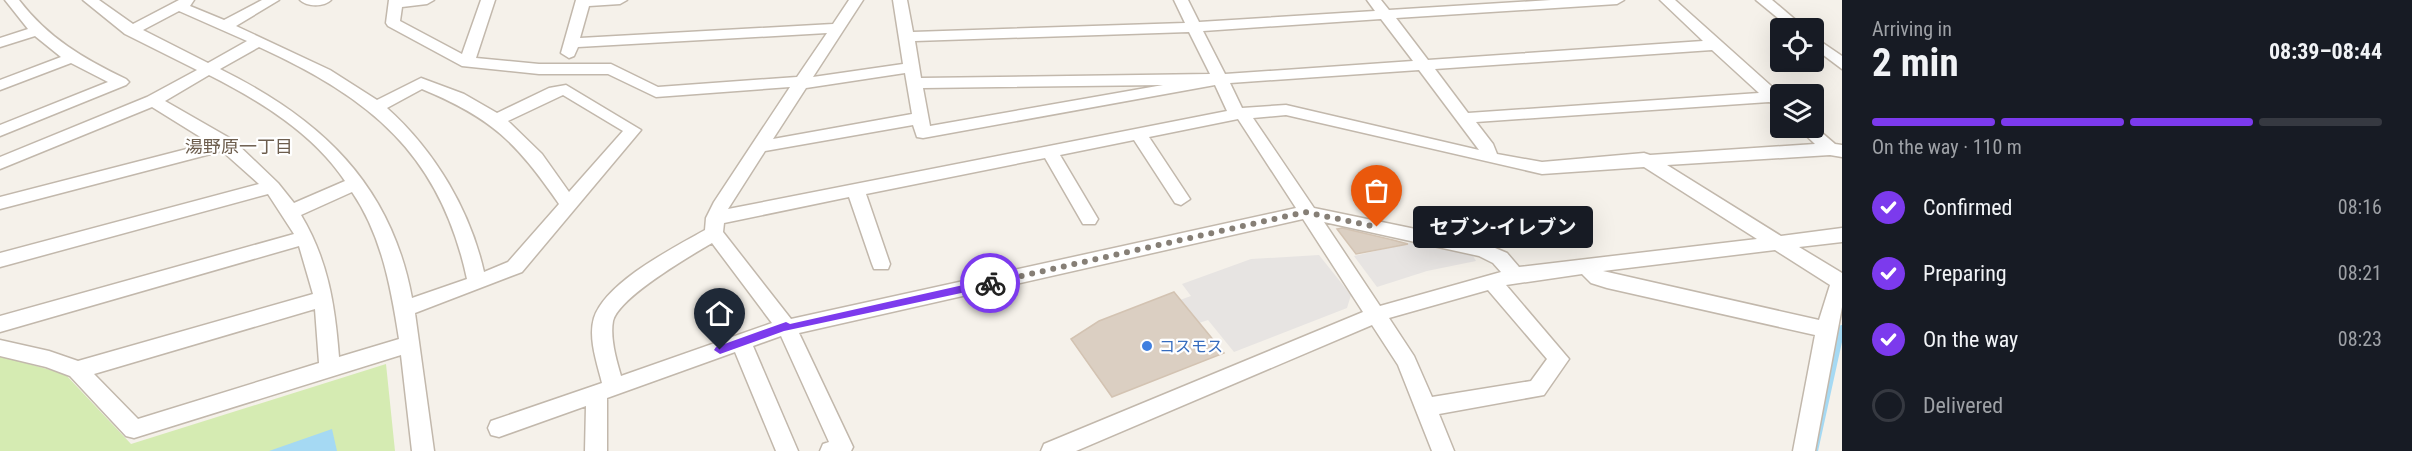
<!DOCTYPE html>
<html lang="en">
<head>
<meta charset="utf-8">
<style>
  :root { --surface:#171b24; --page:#242831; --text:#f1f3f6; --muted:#9ea1a6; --line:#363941; --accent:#7c3aed }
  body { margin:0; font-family:"Roboto Condensed","Noto Sans JP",sans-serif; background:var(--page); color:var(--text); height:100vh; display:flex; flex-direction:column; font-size:22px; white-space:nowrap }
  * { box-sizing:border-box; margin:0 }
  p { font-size:20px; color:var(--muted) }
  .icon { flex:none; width:33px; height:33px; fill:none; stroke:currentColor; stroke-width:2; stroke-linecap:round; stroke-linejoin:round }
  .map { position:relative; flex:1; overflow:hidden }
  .drawer { display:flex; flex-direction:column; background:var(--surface); width:570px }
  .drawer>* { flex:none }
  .controls { position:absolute; left:1770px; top:18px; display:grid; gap:12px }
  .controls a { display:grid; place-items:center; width:54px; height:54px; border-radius:6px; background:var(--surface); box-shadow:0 6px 24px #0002; font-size:30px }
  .pin { position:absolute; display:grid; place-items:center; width:51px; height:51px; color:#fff; margin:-62px -26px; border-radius:50% 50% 50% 0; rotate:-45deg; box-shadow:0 0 6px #0007 }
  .pin .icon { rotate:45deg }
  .courier { position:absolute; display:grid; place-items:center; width:60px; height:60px; margin:-30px; border:4px solid #7c3aed; border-radius:50%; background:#fff; color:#222; box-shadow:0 2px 8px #0007 }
  .bubble { position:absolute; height:42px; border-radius:6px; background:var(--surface); box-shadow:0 6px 24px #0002; font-size:20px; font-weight:700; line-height:42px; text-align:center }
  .headline em { font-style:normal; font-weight:700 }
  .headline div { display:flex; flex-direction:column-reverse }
  .headline { display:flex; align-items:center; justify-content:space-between; height:102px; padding:0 30px }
  h1 { font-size:39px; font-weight:700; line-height:45px }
  .bar { display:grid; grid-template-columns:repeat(4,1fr); gap:9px 6px; align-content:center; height:72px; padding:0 30px }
  .bar i { height:8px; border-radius:4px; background:var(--line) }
  .bar .on { background:var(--accent) }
  .bar p { grid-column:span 4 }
  ol { padding:0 30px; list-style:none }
  li { display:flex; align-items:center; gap:18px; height:66px }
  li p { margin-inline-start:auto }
  li .icon { padding:6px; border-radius:50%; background:var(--accent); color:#fff; stroke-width:4 }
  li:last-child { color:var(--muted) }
  li i { width:33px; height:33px; border:3px solid var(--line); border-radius:50% }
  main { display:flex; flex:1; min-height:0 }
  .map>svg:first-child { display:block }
</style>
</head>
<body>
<main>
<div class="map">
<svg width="1842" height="451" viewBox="0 0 1842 451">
  <rect width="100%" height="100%" fill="#f5f1ea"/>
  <path fill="#d5ebb2" d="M 0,356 L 65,374 L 131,444 L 386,364 L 395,451 L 0,451 Z"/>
  <g fill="#e7e4e2">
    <path d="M 1414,242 L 1473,256 L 1476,261 L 1427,271 L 1377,287 L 1354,256 Z"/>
    <path d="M 1319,255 L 1351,295 L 1347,308 L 1234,352 L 1208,320 L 1199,323 L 1180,300 L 1191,296 L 1182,284 L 1251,259 Z"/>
  </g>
  <path fill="#a5d9f3" d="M 332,429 L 337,451 L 269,451 Z"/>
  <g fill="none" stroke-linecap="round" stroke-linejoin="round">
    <path stroke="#a5d9f3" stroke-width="6" d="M 1815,451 L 1842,328"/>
  </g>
  <g fill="#dbcfc2" stroke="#d3c3b2" stroke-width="1.5">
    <path d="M 1342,228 L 1393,240 L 1408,244 L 1356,254 L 1337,229 Z"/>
    <path d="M 1174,292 L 1224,353 L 1112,397 L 1071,339 L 1099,321 Z"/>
  </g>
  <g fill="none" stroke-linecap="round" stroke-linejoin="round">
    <defs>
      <g id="minor">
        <path d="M 5,0 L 19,0 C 48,38 84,59 126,79 L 129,82 L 126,85 L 0,136 L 0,125 L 108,82 L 71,63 L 0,90 L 0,80 L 61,57 L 35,36 L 0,47 L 0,38 L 28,29 Z"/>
        <path d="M 83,0 L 99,0 L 133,24 L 179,0 L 194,0 L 190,6 L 224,20 L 262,0 L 279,0 L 236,26 L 330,70 L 377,100 L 421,78 L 464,94 L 497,113 L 549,88 L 566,85 L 641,130 L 522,272 L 415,313 L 434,451 L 412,451 L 401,355 L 134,438 L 126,436 L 70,376 L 46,367 L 0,356 L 0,340 L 49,351 L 78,361 L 313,294 L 299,246 L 0,332 L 0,316 L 294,234 L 268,194 L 0,267 L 0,253 L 259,184 L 222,151 L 0,209 L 0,197 L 210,143 L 152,107 L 0,169 L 0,157 L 147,97 L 197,70 L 125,34 ZM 179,11 L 247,41 L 208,63 L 143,30 ZM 259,47 C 370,98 440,153 467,279 L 412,298 C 391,184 321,119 220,69 ZM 209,75 C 260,101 313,133 345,181 L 294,203 L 278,183 L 233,140 L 165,101 ZM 422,89 C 492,118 516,142 559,204 L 508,262 L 484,272 C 470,210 435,151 387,108 ZM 563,95 L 623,131 L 569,192 L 542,154 L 508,121 ZM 352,192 C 382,236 391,288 399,339 L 339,357 C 335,305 328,260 301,215 ZM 315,309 L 319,363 L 138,419 L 94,374 Z"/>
        <path d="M 300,0 L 331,0 C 324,7 307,7 300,0 Z"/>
        <path d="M 389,0 L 434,0 L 427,4 L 402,7 L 400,21 L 462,54 L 481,0 L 495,0 L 476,58 L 539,64 L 611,64 L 658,87 L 797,77 L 827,33 L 578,47 L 574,56 L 569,58 L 561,53 L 576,0 L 627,0 L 620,4 L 589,6 L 580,38 L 833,24 L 849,0 L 863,0 L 813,77 L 903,64 L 893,0 L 907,0 L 913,32 L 1185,23 L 1174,0 L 1188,0 L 1199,22 L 1375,11 L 1367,0 L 1381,0 L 1389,10 L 1551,0 L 1624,0 L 1617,4 L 1396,18 L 1428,60 L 1703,41 L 1660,0 L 1675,0 L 1779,93 L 1780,105 L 1769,102 L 1476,122 L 1493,144 L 1497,154 L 1542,162 L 1644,153 L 1650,155 L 1815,144 L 1798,128 L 1814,126 L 1835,144 L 1842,145 L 1842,157 L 1830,155 L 1667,165 L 1781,236 L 1842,228 L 1842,242 L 1799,247 L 1842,273 L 1842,307 L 1815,451 L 1793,451 L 1815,335 L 1607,288 L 1591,283 L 1582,274 L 1506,285 L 1569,359 L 1544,395 L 1439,414 L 1454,451 L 1432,451 L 1398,365 L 1372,325 L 1076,451 L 1041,451 L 1044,444 L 1363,312 L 1303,219 L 799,333 L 853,447 L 851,451 L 820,451 L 823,444 L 829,442 L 781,336 L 753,346 L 798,451 L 776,451 L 735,352 L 607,398 L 607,451 L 585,451 L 586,406 L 499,437 L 491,435 L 488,428 L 491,421 L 602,383 C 597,363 588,338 594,318 C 606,282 673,248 705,230 L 706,218 L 714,202 L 790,87 L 656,97 L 608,74 L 539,74 L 462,66 L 388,26 L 386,23 ZM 1381,19 L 1413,61 L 1225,74 L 1203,31 ZM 1189,32 L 1210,74 L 921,78 L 915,41 ZM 1712,50 L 1759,93 L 1468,113 L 1435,69 ZM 1419,70 L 1479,150 L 1286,105 L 1242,108 L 1230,83 ZM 905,73 L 912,114 L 773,139 L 806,88 ZM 1163,85 L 930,126 L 923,88 ZM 1215,85 L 1227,111 L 728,209 L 765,151 L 913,125 L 917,137 L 923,138 ZM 1286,115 L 1542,174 L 1644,167 L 1757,239 L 1519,267 L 1507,253 L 1483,243 L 1314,208 L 1253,118 ZM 1238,119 L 1296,208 L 791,319 L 723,232 L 724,223 L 849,197 L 872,264 L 874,269 L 888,269 L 890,264 L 866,194 L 1045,158 L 1083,224 L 1095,224 L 1098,219 L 1060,155 L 1134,140 L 1175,203 L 1181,205 L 1190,199 L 1149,137 ZM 1324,222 L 1479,256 L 1493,263 L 1501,272 L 1380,306 ZM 712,243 L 772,323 L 621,376 C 616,359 610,338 613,321 C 619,297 690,256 712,243 ZM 1775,250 L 1830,285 L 1819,320 L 1603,271 ZM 1488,290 L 1547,359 L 1531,381 L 1432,397 L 1414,356 L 1389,318 Z"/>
        <path d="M 1756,0 L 1772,0 L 1805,28 L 1790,28 Z"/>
        <path d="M 1814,37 L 1842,56 L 1842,69 L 1814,48 Z"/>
      </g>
    </defs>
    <use href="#minor" stroke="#c2b8ac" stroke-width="3"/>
    <use href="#minor" fill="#fff" fill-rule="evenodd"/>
  </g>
  <path fill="#7c3aed" d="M 990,279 L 995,283 L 994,286 L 784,331 L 720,354 L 714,350 L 716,347 L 786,322 L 790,324 Z"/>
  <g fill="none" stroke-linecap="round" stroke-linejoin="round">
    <path stroke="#867f76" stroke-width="6" stroke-dasharray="0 10.8" d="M 990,283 L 1305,212 L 1377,227"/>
  </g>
  <circle fill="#3f7fe0" stroke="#fff" stroke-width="2" cx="1147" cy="346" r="6"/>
  <g text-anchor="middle" stroke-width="4.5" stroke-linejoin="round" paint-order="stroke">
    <g font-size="16" fill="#366cbe" stroke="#fff" text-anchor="start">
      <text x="1159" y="352">コスモス</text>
    </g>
    <g font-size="18" fill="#6d5e4e" stroke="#fff">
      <text x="239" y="153">湯野原一丁目</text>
    </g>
  </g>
</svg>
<div class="controls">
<a><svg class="icon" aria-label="locate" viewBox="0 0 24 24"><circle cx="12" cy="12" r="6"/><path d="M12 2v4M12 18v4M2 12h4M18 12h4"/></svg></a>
<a><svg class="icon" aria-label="layers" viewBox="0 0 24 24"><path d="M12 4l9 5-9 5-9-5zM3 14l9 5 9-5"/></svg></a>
</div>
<div class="pin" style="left:1377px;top:227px;background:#ea580c"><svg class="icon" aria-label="bag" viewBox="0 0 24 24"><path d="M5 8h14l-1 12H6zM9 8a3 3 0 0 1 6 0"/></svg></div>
<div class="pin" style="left:720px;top:350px;background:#1f2937"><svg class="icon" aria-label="home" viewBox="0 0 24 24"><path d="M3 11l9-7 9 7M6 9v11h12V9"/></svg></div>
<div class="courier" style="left:990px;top:283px"><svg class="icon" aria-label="bike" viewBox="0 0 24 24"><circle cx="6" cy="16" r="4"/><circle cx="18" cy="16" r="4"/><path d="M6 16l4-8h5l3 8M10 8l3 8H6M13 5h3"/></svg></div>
<div class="bubble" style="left:1413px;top:206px;width:180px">セブン-イレブン</div>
</div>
<section class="drawer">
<div class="headline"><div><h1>2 min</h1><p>Arriving in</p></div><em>08:39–08:44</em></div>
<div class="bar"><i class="on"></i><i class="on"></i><i class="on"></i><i></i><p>On the way · 110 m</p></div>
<ol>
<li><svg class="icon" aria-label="check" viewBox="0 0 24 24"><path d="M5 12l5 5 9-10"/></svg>Confirmed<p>08:16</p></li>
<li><svg class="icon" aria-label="check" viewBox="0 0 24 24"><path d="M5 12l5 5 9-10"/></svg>Preparing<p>08:21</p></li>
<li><svg class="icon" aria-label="check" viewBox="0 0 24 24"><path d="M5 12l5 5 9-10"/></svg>On the way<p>08:23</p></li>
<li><i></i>Delivered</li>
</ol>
</section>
</main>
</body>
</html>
